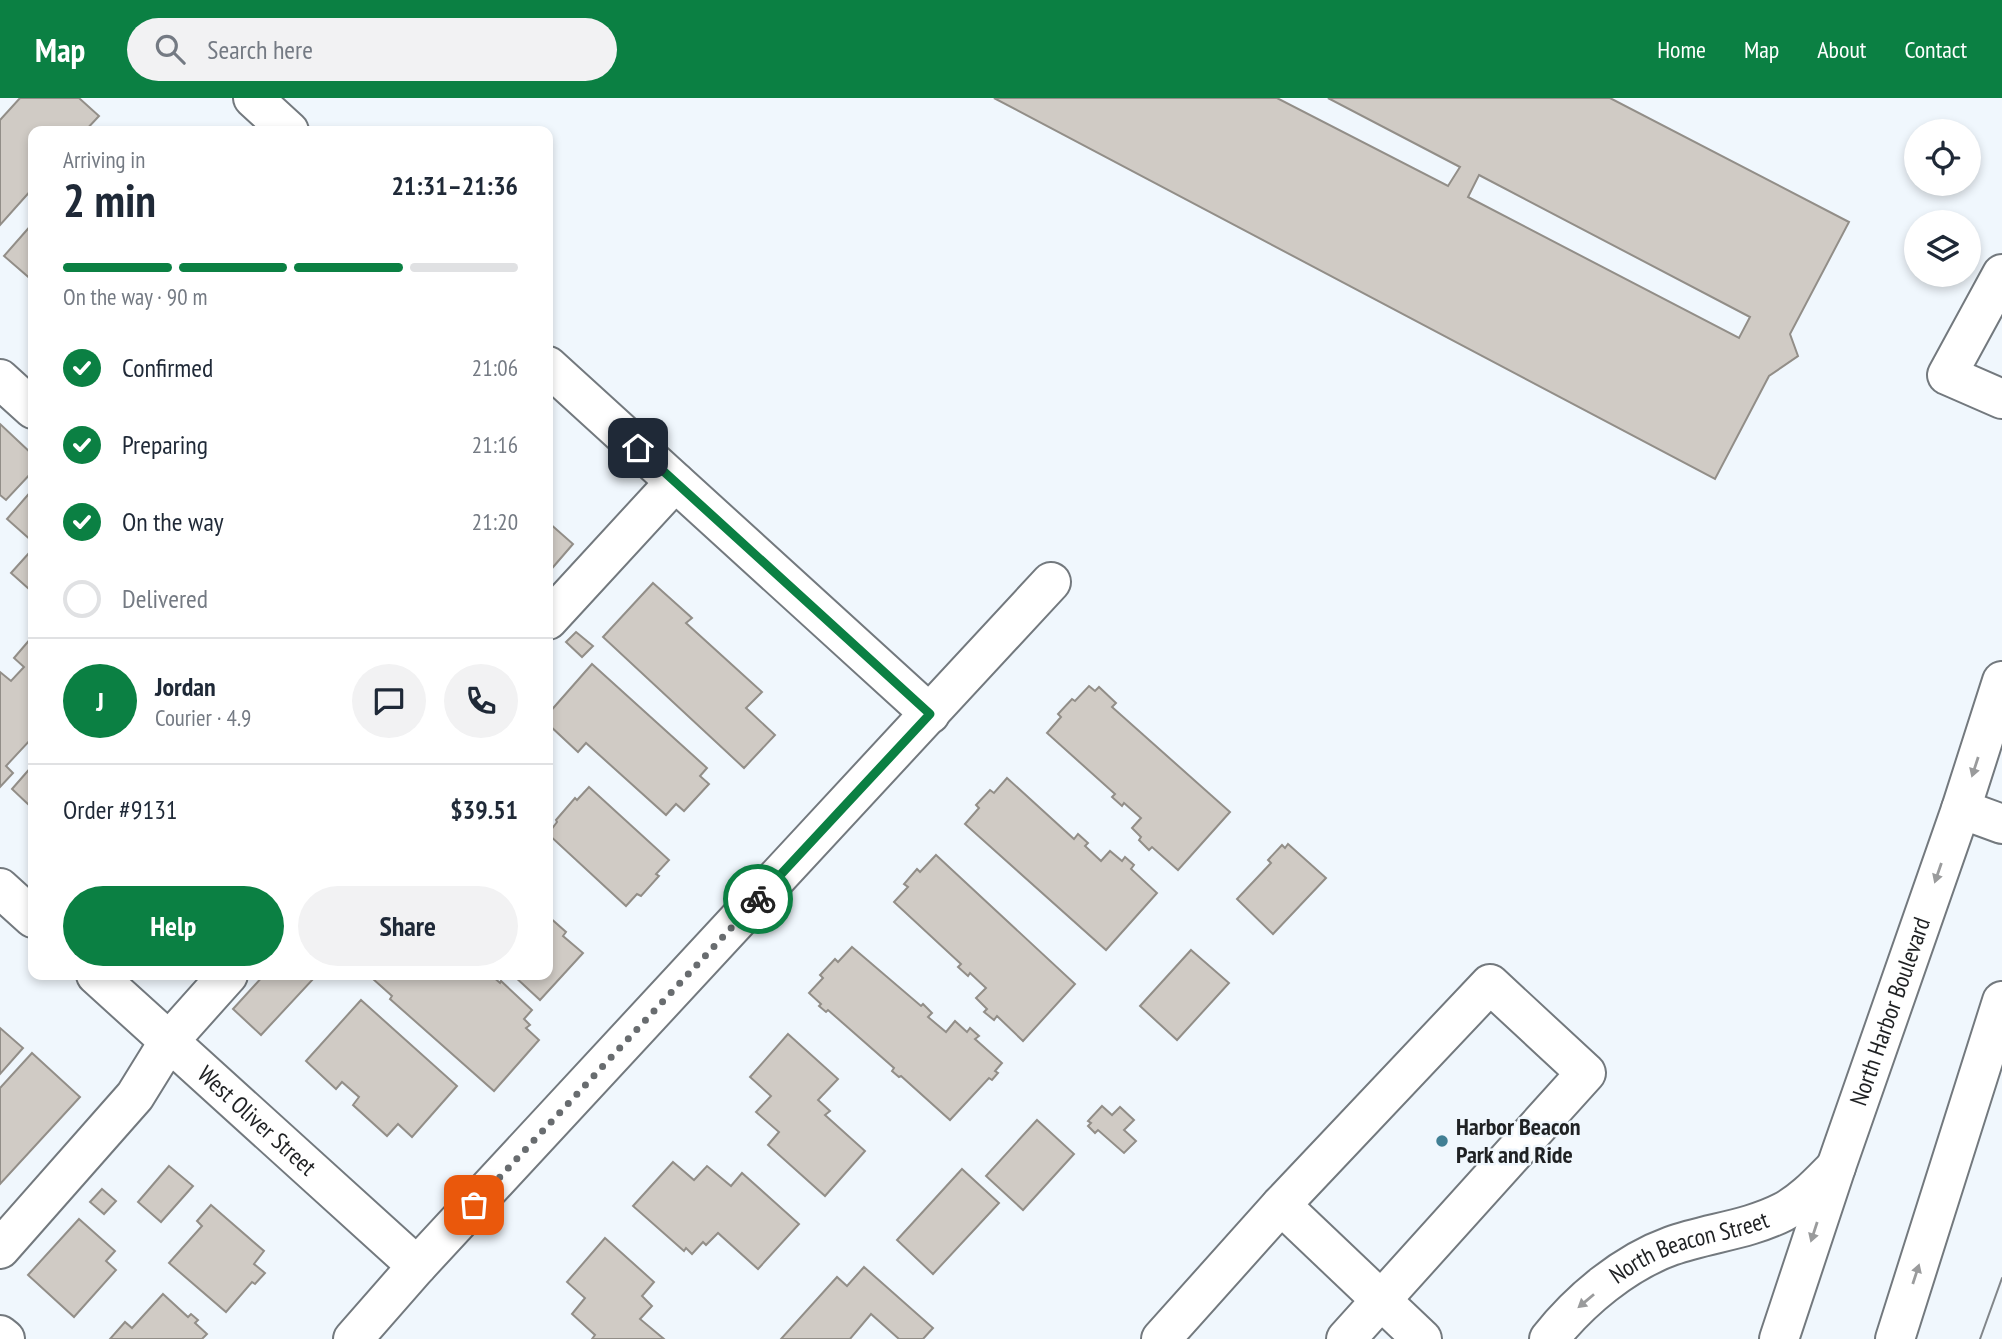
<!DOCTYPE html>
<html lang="en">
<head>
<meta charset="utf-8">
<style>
  :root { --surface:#fff; --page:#f2f2f3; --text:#1f2937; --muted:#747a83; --line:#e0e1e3; --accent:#0b8043 }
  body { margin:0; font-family:"PT Sans Narrow",sans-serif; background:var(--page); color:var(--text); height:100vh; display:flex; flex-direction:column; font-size:26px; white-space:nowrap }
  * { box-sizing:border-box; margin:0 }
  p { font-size:23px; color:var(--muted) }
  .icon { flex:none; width:38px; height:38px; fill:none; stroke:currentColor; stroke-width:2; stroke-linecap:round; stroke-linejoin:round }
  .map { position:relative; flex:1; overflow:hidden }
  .details { position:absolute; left:28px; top:28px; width:525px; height:854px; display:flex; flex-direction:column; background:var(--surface); border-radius:14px; box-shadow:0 4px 10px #0003 }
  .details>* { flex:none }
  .fabs { position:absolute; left:1904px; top:21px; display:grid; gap:14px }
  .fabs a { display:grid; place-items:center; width:77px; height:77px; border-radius:50%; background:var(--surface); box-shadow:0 4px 10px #0003; font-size:35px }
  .pin { position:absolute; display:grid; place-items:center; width:60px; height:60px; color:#fff; margin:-30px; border-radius:14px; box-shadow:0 4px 10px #0006 }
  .courier { position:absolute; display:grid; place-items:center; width:70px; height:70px; margin:-35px; border:5px solid #0b8043; border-radius:50%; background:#fff; color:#222; box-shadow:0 2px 9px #0007 }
  .summary em { font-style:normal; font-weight:700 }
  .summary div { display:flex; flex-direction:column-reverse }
  .summary { display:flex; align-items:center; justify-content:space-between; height:119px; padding:0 35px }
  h1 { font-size:46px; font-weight:700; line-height:52px }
  .bar { display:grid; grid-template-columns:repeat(4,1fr); gap:10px 7px; align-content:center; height:84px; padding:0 35px }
  .bar i { height:9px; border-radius:5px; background:var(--line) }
  .bar .active { background:var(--accent) }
  .bar p { grid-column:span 4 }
  .line { display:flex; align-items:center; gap:18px; padding:0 35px; border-top:2px solid var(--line) }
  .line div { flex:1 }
  .round { display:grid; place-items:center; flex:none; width:74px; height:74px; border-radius:37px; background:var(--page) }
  ol { padding:0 35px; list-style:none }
  li { display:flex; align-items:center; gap:21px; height:77px }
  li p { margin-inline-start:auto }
  li .icon { padding:7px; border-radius:50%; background:var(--accent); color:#fff; stroke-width:4 }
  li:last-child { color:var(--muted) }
  li i { width:38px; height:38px; border:4px solid var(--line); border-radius:50% }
  .action { display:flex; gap:14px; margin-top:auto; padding:14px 35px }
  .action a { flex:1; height:80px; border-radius:42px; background:var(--accent); color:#fff; font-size:28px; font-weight:700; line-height:80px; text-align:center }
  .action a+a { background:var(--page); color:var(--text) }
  header { display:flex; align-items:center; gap:42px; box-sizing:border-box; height:98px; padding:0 35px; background:var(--accent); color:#fff }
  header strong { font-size:33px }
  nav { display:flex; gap:38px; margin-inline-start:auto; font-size:24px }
  .search { width:490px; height:63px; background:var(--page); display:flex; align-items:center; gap:18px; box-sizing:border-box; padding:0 24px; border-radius:38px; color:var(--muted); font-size:26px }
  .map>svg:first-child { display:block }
</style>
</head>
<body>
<header>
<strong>Map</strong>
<div class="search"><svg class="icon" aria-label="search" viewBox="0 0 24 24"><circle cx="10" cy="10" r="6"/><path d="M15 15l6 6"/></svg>Search here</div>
<nav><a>Home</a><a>Map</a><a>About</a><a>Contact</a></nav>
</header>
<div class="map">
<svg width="2002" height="1241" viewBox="0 0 2002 1241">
  <rect width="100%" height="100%" fill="#f0f7fd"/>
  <g fill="#d0cbc5" stroke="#928e88" stroke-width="2" fill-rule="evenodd">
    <path d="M 20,0 L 79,0 L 99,18 L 85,33 L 33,33 L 33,90 L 0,127 L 0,22 Z"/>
    <path d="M 994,0 L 1277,0 L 1448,88 L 1460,69 L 1328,0 L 1610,0 L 1849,124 L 1790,236 L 1798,258 L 1769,278 L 1715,381 ZM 1479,77 L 1750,219 L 1739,240 L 1468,99 Z"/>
    <path d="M 33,125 L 33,183 L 4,158 Z"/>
    <path d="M 0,326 L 33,357 L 33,373 L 6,402 L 0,397 Z"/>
    <path d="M 33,391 L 33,444 L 7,421 Z"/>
    <path d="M 548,424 L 573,446 L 548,475 Z"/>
    <path d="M 29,455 L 33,459 L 33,486 L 29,491 L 11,475 Z"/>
    <path d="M 653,485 L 692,520 L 686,525 L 762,594 L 746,610 L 775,637 L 744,670 L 603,539 Z"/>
    <path d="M 576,534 L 593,548 L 582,559 L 566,544 Z"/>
    <path d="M 32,539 L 33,644 L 31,641 L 6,668 L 13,675 L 0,689 L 0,574 L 11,583 L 24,569 L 14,560 Z"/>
    <path d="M 592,566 L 707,670 L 700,678 L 709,686 L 684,713 L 676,706 L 666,717 L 586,645 L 578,654 L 548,626 L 548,616 Z"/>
    <path d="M 1089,588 L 1095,593 L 1099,589 L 1116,605 L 1112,609 L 1230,714 L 1178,772 L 1152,749 L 1149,752 L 1139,742 L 1141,739 L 1132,730 L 1141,720 L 1124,705 L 1122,708 L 1112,699 L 1115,696 L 1047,635 L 1061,619 L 1058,616 L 1072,601 L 1075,603 Z"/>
    <path d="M 33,667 L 33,706 L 31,709 L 12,691 Z"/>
    <path d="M 1007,680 L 1074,741 L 1078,736 L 1088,745 L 1085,748 L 1101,763 L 1110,753 L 1122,763 L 1125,759 L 1134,767 L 1131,771 L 1157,795 L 1106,852 L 965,726 L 979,710 L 976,707 L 990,692 L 994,695 Z"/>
    <path d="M 589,689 L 669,762 L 656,776 L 659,778 L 641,798 L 637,796 L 626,808 L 548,736 L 557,724 L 556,722 L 575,700 L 577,702 Z"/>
    <path d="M 1288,746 L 1326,780 L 1273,836 L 1237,801 L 1271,765 L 1268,762 L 1282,747 L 1285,750 Z"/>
    <path d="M 936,757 L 1075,886 L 1023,943 L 997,918 L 994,922 L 984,914 L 987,911 L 976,900 L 986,890 L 970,875 L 968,878 L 958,869 L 961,866 L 894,804 L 908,789 L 904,786 L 917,771 L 920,774 Z"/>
    <path d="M 548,818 L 566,834 L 563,838 L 583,855 L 540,902 L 513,877 L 548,877 Z"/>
    <path d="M 852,849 L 921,908 L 923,906 L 932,915 L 928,919 L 946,934 L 955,923 L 967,934 L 970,930 L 979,938 L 975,941 L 1002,965 L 995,973 L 998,975 L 992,982 L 989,980 L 950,1022 L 901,978 L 899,979 L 892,973 L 894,970 L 828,912 L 826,914 L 819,908 L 821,906 L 809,895 L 823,880 L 820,877 L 835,861 L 838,864 Z"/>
    <path d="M 1191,852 L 1229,885 L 1177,942 L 1140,908 Z"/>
    <path d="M 264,877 L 312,877 L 315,879 L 261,937 L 233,911 Z"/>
    <path d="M 372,877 L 491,877 L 500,885 L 501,883 L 532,912 L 524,921 L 530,927 L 526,930 L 539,942 L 494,993 L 390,901 L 392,898 L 373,881 L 375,879 Z"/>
    <path d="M 361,902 L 457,988 L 412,1039 L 398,1026 L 387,1038 L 353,1007 L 359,999 L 342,984 L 336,991 L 306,963 Z"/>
    <path d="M 0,930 L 23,950 L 0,976 Z"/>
    <path d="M 788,936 L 838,981 L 818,1002 L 830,1013 L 825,1017 L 865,1053 L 825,1098 L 768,1047 L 779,1034 L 756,1014 L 771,998 L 750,979 Z"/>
    <path d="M 32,955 L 80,999 L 0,1086 L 0,990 Z"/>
    <path d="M 1102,1008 L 1112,1017 L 1120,1009 L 1134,1022 L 1124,1032 L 1136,1043 L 1124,1055 L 1098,1032 L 1095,1035 L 1088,1028 L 1091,1025 L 1088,1023 Z"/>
    <path d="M 1037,1022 L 1074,1056 L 1023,1112 L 986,1078 Z"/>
    <path d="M 673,1064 L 694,1082 L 707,1068 L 731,1088 L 742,1075 L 799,1126 L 758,1171 L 718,1135 L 706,1147 L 703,1144 L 692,1156 L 686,1150 L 684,1153 L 633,1108 Z"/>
    <path d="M 169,1068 L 193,1088 L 161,1124 L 138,1104 Z"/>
    <path d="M 962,1071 L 999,1105 L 933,1176 L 897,1142 Z"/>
    <path d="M 102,1091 L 116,1103 L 104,1116 L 90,1104 Z"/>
    <path d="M 211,1107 L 264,1153 L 254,1166 L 265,1175 L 255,1186 L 252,1184 L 226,1214 L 169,1165 L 202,1128 L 197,1123 Z"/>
    <path d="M 79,1121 L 115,1153 L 106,1163 L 116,1172 L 74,1219 L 28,1177 Z"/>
    <path d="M 605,1140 L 654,1184 L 642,1198 L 652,1208 L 640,1221 L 664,1241 L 592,1241 L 595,1237 L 572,1216 L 585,1200 L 567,1184 Z"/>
    <path d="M 864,1169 L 933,1230 L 923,1241 L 899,1241 L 871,1216 L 850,1241 L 781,1241 L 837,1179 L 847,1188 Z"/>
    <path d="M 163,1196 L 188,1219 L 191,1216 L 198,1222 L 195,1225 L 207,1236 L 202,1241 L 110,1241 L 125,1224 L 132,1230 Z"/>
  </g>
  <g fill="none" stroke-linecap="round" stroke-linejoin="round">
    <defs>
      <g id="minor">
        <path d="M 253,0 L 289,33"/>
        <path d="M 2002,176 L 1947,277 L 2002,301"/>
        <path d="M 548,268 L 930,616"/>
        <path d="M 0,281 L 33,311"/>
        <path d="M 548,522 L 675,384"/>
        <path d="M 0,790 L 33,820"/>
        <path id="s1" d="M 96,877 L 417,1168"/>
        <path d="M 1281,1107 L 1422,1241"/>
        <path d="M 0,1151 L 135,998 L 169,943 L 228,877"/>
        <path d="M 0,1237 L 5,1241"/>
        <path d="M 353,1241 L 417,1168 L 1051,484"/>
        <path d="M 1161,1241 L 1281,1107 L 1490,886 L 1586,975 L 1346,1241"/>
        <path id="s2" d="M 1549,1241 C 1580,1202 1624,1165 1671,1148 C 1707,1135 1748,1132 1783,1114 C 1804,1103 1820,1085 1836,1069"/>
      </g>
      <g id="major">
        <path d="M 1961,711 L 2002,726"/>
        <path id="s3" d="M 1779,1241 L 1836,1069 L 1961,711 L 2002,583"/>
        <path d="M 1895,1241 L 2002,903"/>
      </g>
    </defs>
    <use href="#minor" stroke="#73797e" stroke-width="42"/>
    <use href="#major" stroke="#73797e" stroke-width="42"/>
    <use href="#minor" stroke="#fff" stroke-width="38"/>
    <use href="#major" stroke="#fff" stroke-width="38"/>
    <path stroke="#82868a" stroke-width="2" d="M 1980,1241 L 2002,1180"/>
  </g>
  <defs><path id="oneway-solid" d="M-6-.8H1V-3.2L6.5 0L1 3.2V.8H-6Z" transform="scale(1.75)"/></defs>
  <g fill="#9a9b9c">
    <use href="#oneway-solid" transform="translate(1975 669) rotate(108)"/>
    <use href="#oneway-solid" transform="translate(1938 775) rotate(109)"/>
    <use href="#oneway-solid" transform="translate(1814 1134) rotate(108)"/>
    <use href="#oneway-solid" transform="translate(1916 1176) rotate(-72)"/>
    <use href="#oneway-solid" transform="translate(1586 1203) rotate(140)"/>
  </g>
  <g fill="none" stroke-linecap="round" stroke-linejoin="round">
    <path stroke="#686c6f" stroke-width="7" stroke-dasharray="0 12.6" d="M 474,1107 L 758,801"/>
    <path stroke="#0b8043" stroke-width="9" d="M 638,350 L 930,616 L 758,801"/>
  </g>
  <circle fill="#417f94" stroke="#f0f7fd" stroke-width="2.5" cx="1442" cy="1043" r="7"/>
  <g text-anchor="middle" stroke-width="5" stroke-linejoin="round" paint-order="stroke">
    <g font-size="24" fill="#1f2123" stroke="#f0f7fd">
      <text dy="8" stroke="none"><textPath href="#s3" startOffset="346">North Harbor Boulevard</textPath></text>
      <text dy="8" stroke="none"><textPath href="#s1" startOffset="217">West Oliver Street</textPath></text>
      <text dy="8" stroke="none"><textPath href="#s2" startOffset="172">North Beacon Street</textPath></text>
    </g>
    <g font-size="24" font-weight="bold" fill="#1f2123" stroke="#f0f7fd" text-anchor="start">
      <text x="1456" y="1037">Harbor Beacon<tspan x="1456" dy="28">Park and Ride</tspan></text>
    </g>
  </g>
</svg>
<div class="fabs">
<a><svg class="icon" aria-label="locate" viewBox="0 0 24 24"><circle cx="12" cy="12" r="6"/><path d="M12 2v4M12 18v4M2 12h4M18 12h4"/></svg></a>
<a><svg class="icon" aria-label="layers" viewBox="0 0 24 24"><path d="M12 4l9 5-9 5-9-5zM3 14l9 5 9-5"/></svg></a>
</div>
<div class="pin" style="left:474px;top:1107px;background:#ea580c"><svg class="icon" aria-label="bag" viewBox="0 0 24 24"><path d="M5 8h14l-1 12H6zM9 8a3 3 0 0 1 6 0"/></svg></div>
<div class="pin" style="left:638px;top:350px;background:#1f2937"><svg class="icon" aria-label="home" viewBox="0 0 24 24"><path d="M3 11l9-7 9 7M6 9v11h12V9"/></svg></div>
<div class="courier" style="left:758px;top:801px"><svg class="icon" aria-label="bike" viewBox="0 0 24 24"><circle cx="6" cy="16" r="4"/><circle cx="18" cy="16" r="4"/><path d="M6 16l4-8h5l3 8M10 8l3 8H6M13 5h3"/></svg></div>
<section class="details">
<div class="summary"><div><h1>2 min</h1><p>Arriving in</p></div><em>21:31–21:36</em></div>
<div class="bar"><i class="active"></i><i class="active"></i><i class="active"></i><i></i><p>On the way · 90 m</p></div>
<ol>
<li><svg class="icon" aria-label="check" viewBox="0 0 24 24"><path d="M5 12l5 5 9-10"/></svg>Confirmed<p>21:06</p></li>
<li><svg class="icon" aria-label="check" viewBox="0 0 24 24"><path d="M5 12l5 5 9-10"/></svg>Preparing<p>21:16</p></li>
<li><svg class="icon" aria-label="check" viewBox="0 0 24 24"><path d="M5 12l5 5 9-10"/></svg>On the way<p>21:20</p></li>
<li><i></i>Delivered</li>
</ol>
<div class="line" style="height:126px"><b class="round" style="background:var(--accent);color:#fff">J</b><div><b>Jordan</b><p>Courier · 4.9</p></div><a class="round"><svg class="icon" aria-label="chat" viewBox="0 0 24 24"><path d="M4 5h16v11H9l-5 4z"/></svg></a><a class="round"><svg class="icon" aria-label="phone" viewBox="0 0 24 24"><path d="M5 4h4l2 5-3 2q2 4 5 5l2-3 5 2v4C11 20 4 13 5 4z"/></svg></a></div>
<div class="line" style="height:91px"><div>Order #9131</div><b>$39.51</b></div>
<div class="action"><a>Help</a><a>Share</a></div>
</section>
</div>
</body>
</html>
